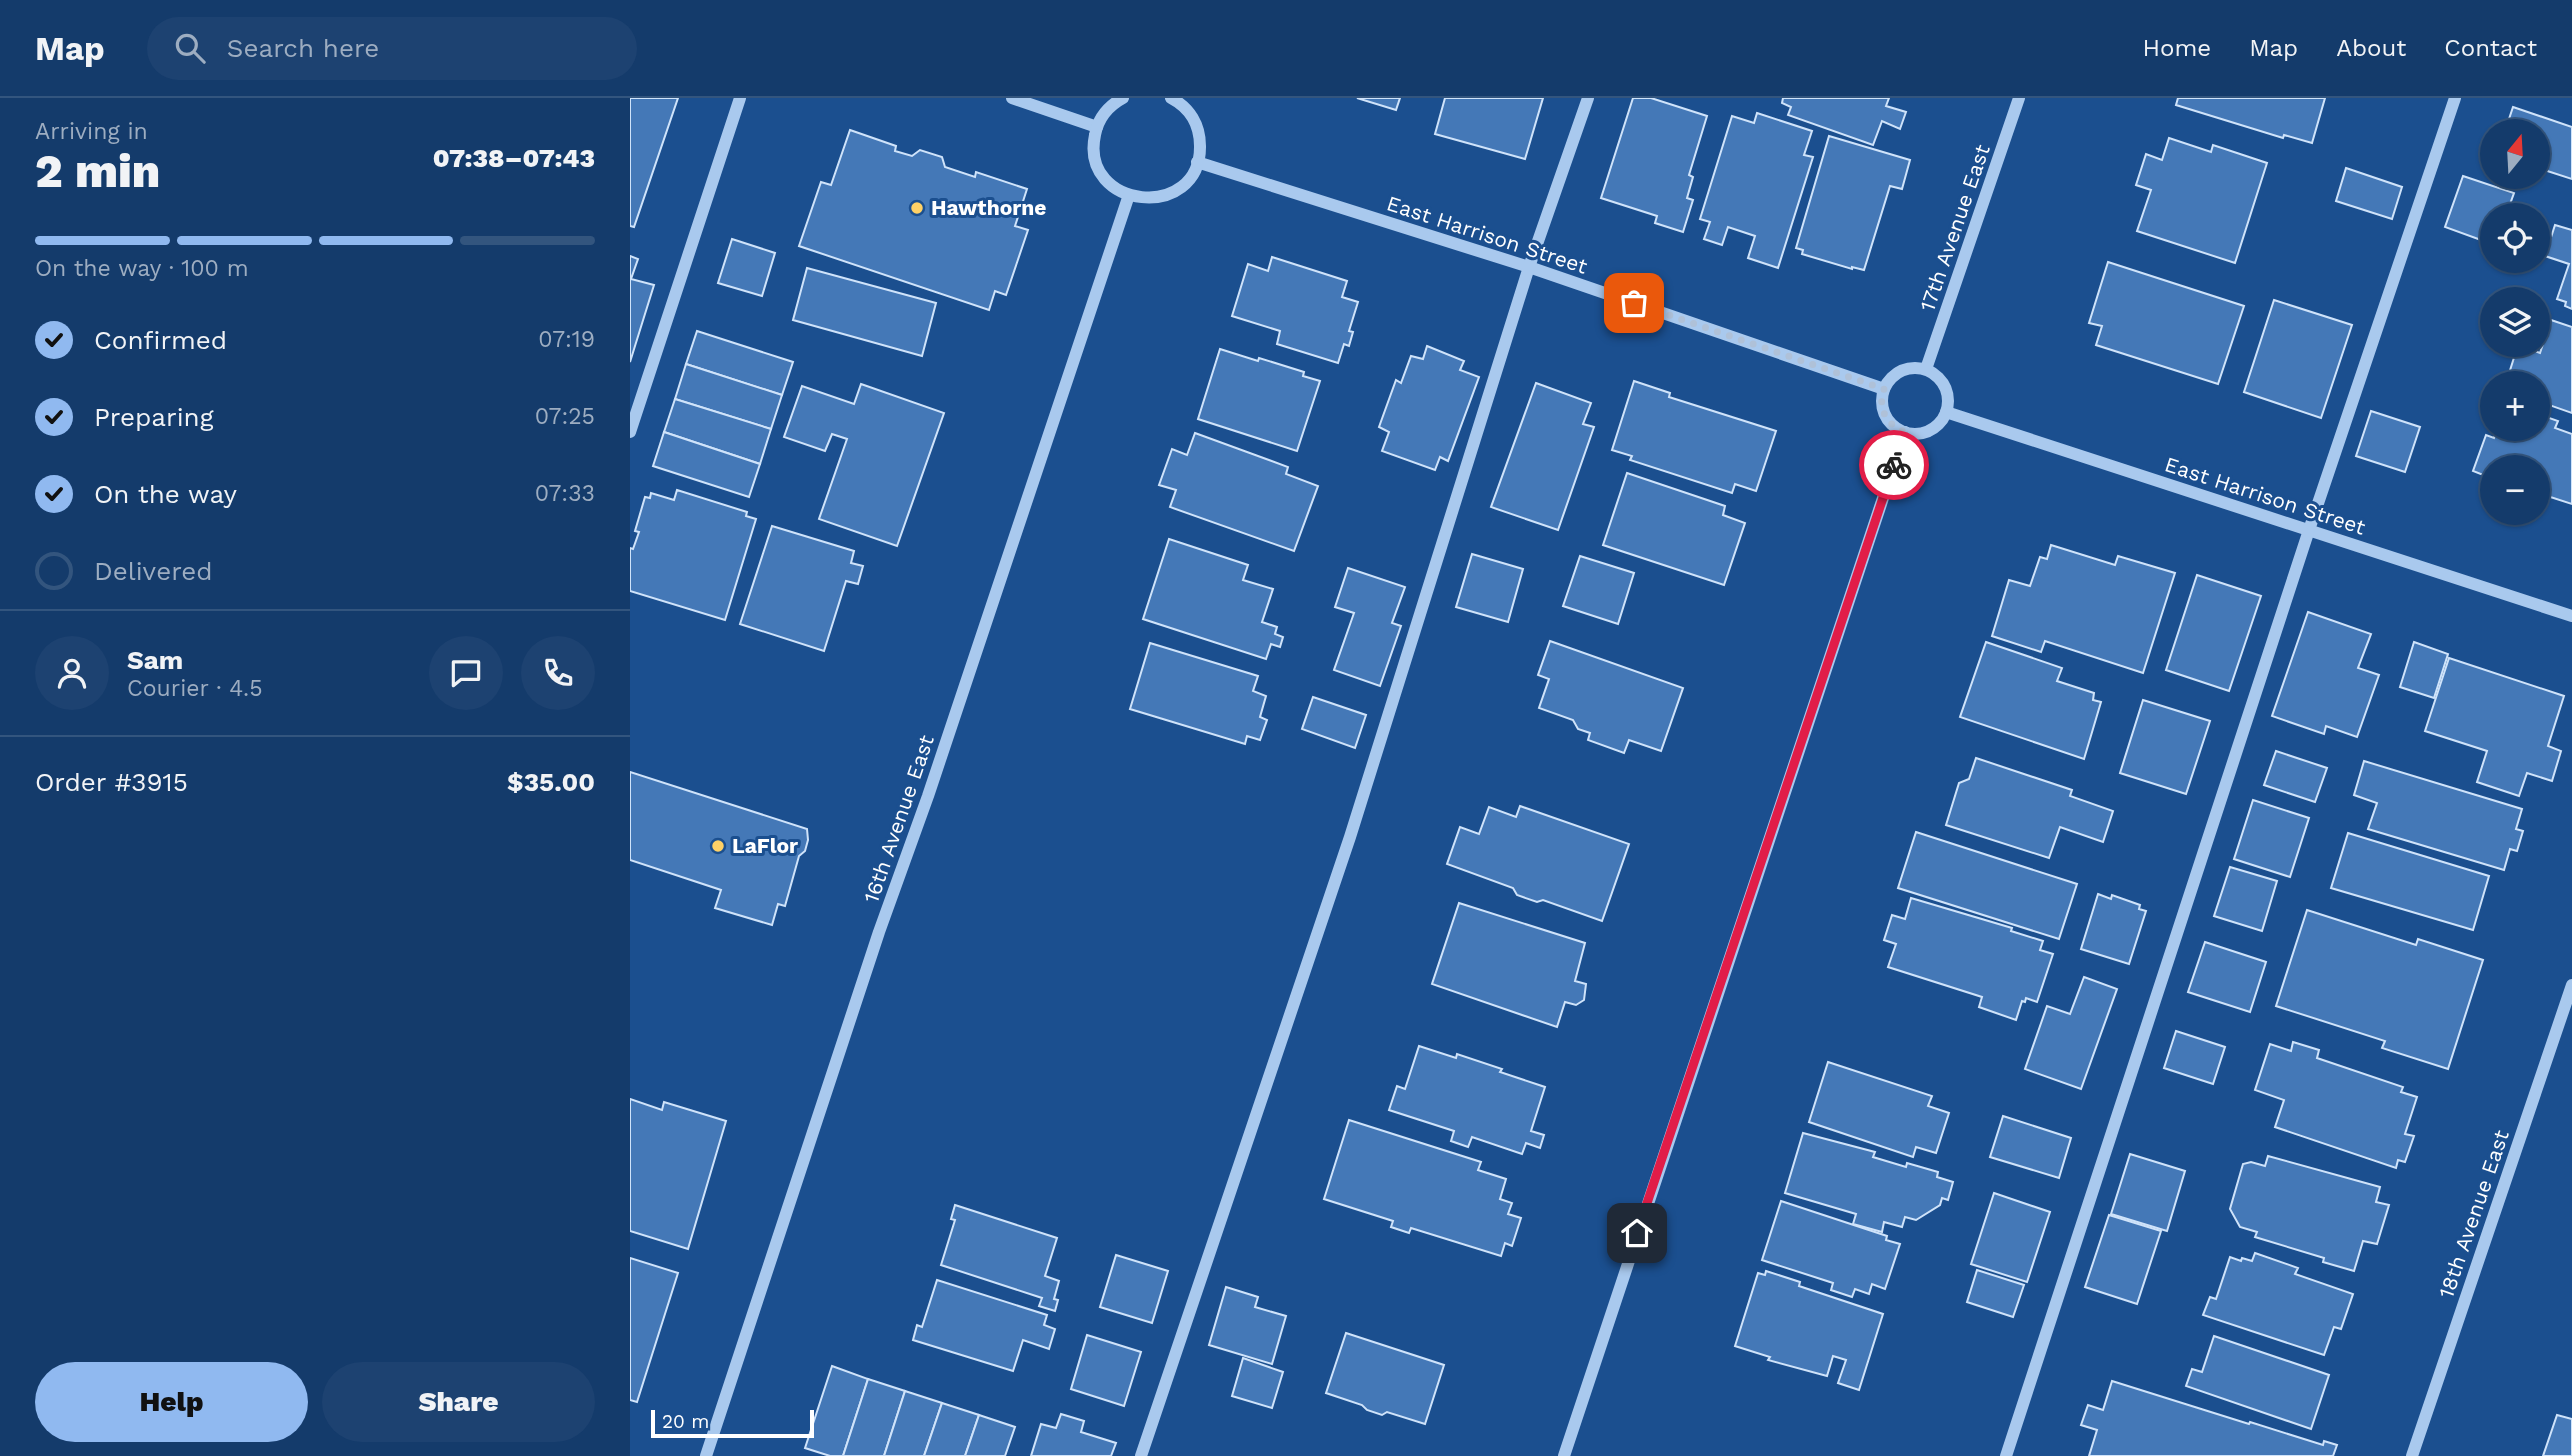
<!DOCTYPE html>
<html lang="en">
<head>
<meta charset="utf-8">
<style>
  :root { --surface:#143b6b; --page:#1d4271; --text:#f1f3f6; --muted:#9dadc1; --line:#33557e; --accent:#90b9f0 }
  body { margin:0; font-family:"Work Sans",sans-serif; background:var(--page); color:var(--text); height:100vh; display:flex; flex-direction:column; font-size:26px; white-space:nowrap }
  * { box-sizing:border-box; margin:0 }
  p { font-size:23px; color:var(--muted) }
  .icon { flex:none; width:38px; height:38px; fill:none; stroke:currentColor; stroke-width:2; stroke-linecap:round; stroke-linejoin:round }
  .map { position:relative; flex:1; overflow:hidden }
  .drawer { display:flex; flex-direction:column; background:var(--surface); width:630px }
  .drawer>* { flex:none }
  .needle { width:46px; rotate:18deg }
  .controls { position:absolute; left:1850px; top:21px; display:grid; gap:14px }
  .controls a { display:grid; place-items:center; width:70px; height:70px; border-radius:50%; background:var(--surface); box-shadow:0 2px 5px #0004,0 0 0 2px var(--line); font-size:35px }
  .scale { position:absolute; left:21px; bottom:18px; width:163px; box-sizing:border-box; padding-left:7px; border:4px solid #fff; border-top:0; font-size:19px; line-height:24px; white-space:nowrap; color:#fff; -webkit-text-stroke:5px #1b4f8f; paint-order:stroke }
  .pin { position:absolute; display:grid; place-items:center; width:60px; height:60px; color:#fff; margin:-30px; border-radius:14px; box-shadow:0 4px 10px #0006 }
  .courier { position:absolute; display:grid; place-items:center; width:70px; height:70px; margin:-35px; border:5px solid #e11d48; border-radius:50%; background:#fff; color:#222; box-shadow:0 2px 9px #0007 }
  .summary em { font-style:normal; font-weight:800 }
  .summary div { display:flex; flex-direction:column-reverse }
  .summary { display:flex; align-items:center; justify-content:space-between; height:119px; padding:0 35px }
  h1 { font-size:46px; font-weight:800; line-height:52px }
  .bar { display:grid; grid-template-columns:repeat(4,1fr); gap:10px 7px; align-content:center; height:84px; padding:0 35px }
  .bar i { height:9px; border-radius:5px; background:var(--line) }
  .bar .selected { background:var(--accent) }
  .bar p { grid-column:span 4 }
  .line { display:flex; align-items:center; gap:18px; padding:0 35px; border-top:2px solid var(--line) }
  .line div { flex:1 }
  .round { display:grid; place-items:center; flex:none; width:74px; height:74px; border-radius:37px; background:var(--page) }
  ol { padding:0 35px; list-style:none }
  li { display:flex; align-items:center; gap:21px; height:77px }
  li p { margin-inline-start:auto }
  li .icon { padding:7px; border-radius:50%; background:var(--accent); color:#111; stroke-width:4 }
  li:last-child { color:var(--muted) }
  li i { width:38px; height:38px; border:4px solid var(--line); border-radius:50% }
  .action { display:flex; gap:14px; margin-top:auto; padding:14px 35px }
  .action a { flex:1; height:80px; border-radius:42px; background:var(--accent); color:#111; font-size:28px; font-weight:800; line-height:80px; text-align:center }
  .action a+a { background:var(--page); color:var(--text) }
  header { display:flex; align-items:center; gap:42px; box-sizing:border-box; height:98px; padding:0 35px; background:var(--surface); border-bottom:2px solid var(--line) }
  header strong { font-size:33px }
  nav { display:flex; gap:38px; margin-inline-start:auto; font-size:24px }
  .search { width:490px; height:63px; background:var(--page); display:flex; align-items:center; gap:18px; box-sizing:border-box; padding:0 24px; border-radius:38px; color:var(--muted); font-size:26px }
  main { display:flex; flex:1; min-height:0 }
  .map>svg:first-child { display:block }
</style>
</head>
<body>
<header>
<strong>Map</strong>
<div class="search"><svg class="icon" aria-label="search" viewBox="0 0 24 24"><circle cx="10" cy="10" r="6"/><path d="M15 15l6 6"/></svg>Search here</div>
<nav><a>Home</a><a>Map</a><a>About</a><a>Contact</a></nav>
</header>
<main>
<section class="drawer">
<div class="summary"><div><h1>2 min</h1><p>Arriving in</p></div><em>07:38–07:43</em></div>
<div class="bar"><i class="selected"></i><i class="selected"></i><i class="selected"></i><i></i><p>On the way · 100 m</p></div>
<ol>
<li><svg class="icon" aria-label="check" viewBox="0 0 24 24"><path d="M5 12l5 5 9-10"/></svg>Confirmed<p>07:19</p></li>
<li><svg class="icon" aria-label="check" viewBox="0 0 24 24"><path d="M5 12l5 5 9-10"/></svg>Preparing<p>07:25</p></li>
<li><svg class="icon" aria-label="check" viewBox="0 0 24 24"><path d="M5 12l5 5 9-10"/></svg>On the way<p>07:33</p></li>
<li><i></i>Delivered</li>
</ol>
<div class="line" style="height:126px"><a class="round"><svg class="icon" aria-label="person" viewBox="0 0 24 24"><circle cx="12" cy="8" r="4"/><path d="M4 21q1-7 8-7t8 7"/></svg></a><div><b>Sam</b><p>Courier · 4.5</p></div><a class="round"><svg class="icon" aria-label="chat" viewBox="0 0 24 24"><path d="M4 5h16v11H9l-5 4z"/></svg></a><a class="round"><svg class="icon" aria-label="phone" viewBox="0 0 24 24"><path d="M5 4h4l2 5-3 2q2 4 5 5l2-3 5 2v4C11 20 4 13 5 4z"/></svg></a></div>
<div class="line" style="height:91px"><div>Order #3915</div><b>$35.00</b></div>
<div class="action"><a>Help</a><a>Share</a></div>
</section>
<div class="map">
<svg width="1942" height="1358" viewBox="0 0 1942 1358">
  <rect width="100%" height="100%" fill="#1b4f8f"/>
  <g fill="#4478b7" stroke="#cfe3fa" stroke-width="2">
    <path d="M 0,0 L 48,0 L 4,129 L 0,128 Z"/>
    <path d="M 727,0 L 770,0 L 766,12 Z"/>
    <path d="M 815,0 L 913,0 L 895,61 L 805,36 Z"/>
    <path d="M 1003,0 L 1021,0 L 1077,18 L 1059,77 L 1063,79 L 1057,100 L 1063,102 L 1053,134 L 1025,125 L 1027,118 L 971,100 Z"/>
    <path d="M 1153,0 L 1259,0 L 1256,8 L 1276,14 L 1270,31 L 1252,23 L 1243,47 L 1158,17 L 1161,9 L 1152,5 Z"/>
    <path d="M 1548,0 L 1695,0 L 1682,45 L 1654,37 L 1653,40 L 1546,7 Z"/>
    <path d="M 1883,9 L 1942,29 L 1942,81 L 1908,70 L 1908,33 L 1875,33 Z"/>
    <path d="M 1127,15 L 1182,33 L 1174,57 L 1183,59 L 1148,170 L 1118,160 L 1125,138 L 1098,129 L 1092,147 L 1074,141 L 1080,124 L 1070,121 L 1102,18 L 1124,25 Z"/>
    <path d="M 220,32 L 266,48 L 265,53 L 282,58 L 290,52 L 312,59 L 315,69 L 345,79 L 346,74 L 397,91 L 385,128 L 398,132 L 376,197 L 365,193 L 359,212 L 169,148 L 191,84 L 201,87 Z"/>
    <path d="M 1199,38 L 1280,62 L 1272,91 L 1260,88 L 1234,172 L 1222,169 L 1222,171 L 1172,156 L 1173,152 L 1166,150 Z"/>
    <path d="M 1539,40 L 1581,54 L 1583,47 L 1637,65 L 1605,165 L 1507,133 L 1521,92 L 1506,87 L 1516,56 L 1532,62 Z"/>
    <path d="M 1716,70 L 1772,89 L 1762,121 L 1706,103 Z"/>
    <path d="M 1833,78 L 1884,95 L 1876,117 L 1862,117 L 1862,146 L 1815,129 Z"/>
    <path d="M 1925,127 L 1942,132 L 1942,211 L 1935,208 L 1936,204 L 1927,201 L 1939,166 L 1915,158 Z"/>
    <path d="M 102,141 L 145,155 L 132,198 L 88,185 Z"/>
    <path d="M 0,158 L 8,161 L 1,181 L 24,187 L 0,264 Z"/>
    <path d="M 642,159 L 717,183 L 712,199 L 728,204 L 719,233 L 723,234 L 719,248 L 714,246 L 708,265 L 647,246 L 650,233 L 602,218 L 618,166 L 638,173 Z"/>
    <path d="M 1478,164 L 1614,208 L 1588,286 L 1466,247 L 1472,228 L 1459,225 Z"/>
    <path d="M 177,170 L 306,205 L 292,258 L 163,222 Z"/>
    <path d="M 1644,202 L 1722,227 L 1691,320 L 1614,294 Z"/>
    <path d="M 1921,222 L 1942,229 L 1942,315 L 1908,303 L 1908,285 L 1876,285 L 1888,247 L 1910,255 Z"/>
    <path d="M 67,233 L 163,264 L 152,297 L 56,266 Z"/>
    <path d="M 797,248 L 834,263 L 830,272 L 849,279 L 818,363 L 810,359 L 805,372 L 752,353 L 759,334 L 749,329 L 766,282 L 771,285 L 781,258 L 793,261 Z"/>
    <path d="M 590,251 L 628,263 L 629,260 L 674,274 L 673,278 L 690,283 L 667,353 L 568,321 Z"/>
    <path d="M 56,266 L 152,297 L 141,331 L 45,301 Z"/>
    <path d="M 1004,283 L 1040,295 L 1039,299 L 1146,333 L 1126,393 L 1105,386 L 1102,395 L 1000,362 L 1002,358 L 982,352 Z"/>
    <path d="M 906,285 L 961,305 L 953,326 L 964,329 L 928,432 L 861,409 Z"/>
    <path d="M 231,286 L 314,315 L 267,448 L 189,421 L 217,341 L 202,336 L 195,353 L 154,339 L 172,288 L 224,306 Z"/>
    <path d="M 45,301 L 141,331 L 130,366 L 34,334 Z"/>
    <path d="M 1741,313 L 1790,329 L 1775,374 L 1726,358 Z"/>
    <path d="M 1908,316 L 1928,323 L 1925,330 L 1942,336 L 1942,406 L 1908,395 L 1908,369 L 1862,369 L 1862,391 L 1856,378 L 1843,373 L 1856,337 L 1864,340 L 1867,331 L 1908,331 Z"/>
    <path d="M 34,334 L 130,366 L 119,399 L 23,368 Z"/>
    <path d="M 565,335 L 658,369 L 656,376 L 688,388 L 664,453 L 540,409 L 546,392 L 529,387 L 542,351 L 557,357 Z"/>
    <path d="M 997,375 L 1095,408 L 1093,417 L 1115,425 L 1094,487 L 973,447 Z"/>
    <path d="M 47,392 L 117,414 L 116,418 L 126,421 L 95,522 L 0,493 L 0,450 L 3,451 L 9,434 L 5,433 L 15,399 L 20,400 L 21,395 L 44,402 Z"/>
    <path d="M 142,428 L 224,453 L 221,465 L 233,468 L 228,486 L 216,483 L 194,553 L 110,526 Z"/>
    <path d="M 539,441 L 618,467 L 613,482 L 643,491 L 632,524 L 647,529 L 645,536 L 653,539 L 650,549 L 641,546 L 636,561 L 513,521 Z"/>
    <path d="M 1421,447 L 1485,467 L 1488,458 L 1545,475 L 1513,575 L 1415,543 L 1411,554 L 1362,538 L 1379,482 L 1400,488 L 1410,459 L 1417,461 Z"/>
    <path d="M 842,456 L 893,471 L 878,524 L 826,509 Z"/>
    <path d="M 950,458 L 1004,475 L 988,526 L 933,508 Z"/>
    <path d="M 718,470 L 775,489 L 762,525 L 771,528 L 750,588 L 704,572 L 724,515 L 705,509 Z"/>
    <path d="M 1567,477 L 1631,498 L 1599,593 L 1536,572 Z"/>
    <path d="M 1678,514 L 1741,536 L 1728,570 L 1749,577 L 1727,639 L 1696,628 L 1694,636 L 1642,618 Z"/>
    <path d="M 920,543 L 1053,590 L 1031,653 L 999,642 L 994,655 L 958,642 L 960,635 L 948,631 L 943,622 L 909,610 L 919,581 L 908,577 Z"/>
    <path d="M 1356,544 L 1432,570 L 1427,583 L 1464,595 L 1463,602 L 1471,604 L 1454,661 L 1330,619 Z"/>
    <path d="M 1784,544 L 1818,556 L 1804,600 L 1770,589 Z"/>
    <path d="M 520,545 L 628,578 L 623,593 L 636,598 L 630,619 L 637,622 L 630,642 L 617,638 L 615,646 L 500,611 Z"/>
    <path d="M 1819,560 L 1934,598 L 1918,648 L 1931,653 L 1922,683 L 1897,675 L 1889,698 L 1847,684 L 1857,653 L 1795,633 Z"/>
    <path d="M 683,599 L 736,617 L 725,650 L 672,631 Z"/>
    <path d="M 1513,602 L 1580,623 L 1556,696 L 1490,675 Z"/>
    <path d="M 1646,653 L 1697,670 L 1685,704 L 1634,687 Z"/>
    <path d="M 1346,660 L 1442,692 L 1440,698 L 1483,713 L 1473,744 L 1430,729 L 1419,760 L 1316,727 L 1329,685 L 1339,681 Z"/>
    <path d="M 1734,663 L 1892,711 L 1886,731 L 1893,733 L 1887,753 L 1880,751 L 1874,772 L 1738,731 L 1747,705 L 1724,697 Z"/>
    <path d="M 0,674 L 177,731 L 178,742 L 175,753 L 169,758 L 155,808 L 148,806 L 142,827 L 85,810 L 91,792 L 0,762 Z"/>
    <path d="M 1623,702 L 1679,720 L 1660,779 L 1604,761 Z"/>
    <path d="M 890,708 L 999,746 L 972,823 L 913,802 L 907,804 L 887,797 L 883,790 L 817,766 L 830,729 L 849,736 L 859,709 L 886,719 Z"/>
    <path d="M 1286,734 L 1447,786 L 1429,841 L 1268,790 Z"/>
    <path d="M 1718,735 L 1859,778 L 1843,832 L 1701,790 Z"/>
    <path d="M 1600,769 L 1647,783 L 1632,833 L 1584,818 Z"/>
    <path d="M 1468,796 L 1481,801 L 1482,797 L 1510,807 L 1509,811 L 1516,813 L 1499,866 L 1451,851 Z"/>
    <path d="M 1281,800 L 1382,830 L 1381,833 L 1413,843 L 1410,852 L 1423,856 L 1407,904 L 1396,900 L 1395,904 L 1392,903 L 1386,922 L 1349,909 L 1352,899 L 1258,869 L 1266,846 L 1254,842 L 1262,817 L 1275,821 Z"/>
    <path d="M 829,805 L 955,845 L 945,883 L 956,886 L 954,902 L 946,907 L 935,904 L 927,929 L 802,886 Z"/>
    <path d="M 1677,812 L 1786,847 L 1788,841 L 1853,862 L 1818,971 L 1752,950 L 1755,943 L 1646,908 Z"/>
    <path d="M 1575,844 L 1636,864 L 1620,914 L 1558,894 Z"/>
    <path d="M 1454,879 L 1487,891 L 1451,991 L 1395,971 L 1417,908 L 1440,916 Z"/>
    <path d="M 1546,933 L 1595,949 L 1583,986 L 1534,970 Z"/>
    <path d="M 1663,944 L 1689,952 L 1687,960 L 1773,989 L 1771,994 L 1787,999 L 1775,1036 L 1784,1038 L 1775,1064 L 1768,1062 L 1766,1070 L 1645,1029 L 1654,1002 L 1625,992 L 1640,946 L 1661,953 Z"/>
    <path d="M 789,948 L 826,960 L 827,956 L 872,971 L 870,974 L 915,989 L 901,1033 L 914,1037 L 910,1050 L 896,1045 L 892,1056 L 842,1039 L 838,1049 L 821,1043 L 824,1033 L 759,1012 L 767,988 L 775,991 Z"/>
    <path d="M 1198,964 L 1302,998 L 1298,1008 L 1319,1015 L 1306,1055 L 1286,1049 L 1283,1059 L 1179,1024 Z"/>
    <path d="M 0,1001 L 32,1012 L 34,1004 L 96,1023 L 58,1151 L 0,1133 Z"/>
    <path d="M 1373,1018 L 1441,1040 L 1429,1080 L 1360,1059 Z"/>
    <path d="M 719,1022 L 851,1064 L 848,1072 L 876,1081 L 870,1101 L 882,1105 L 878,1116 L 891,1120 L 882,1148 L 875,1145 L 871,1158 L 781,1130 L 779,1135 L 761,1129 L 763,1123 L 694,1101 Z"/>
    <path d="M 1173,1035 L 1245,1054 L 1243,1059 L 1276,1069 L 1277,1065 L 1308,1074 L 1307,1079 L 1323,1084 L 1318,1102 L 1312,1100 L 1310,1107 L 1286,1122 L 1275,1119 L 1272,1129 L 1254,1124 L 1252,1134 L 1223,1126 L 1226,1116 L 1155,1095 Z"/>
    <path d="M 1500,1056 L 1555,1073 L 1537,1133 L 1481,1116 Z"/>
    <path d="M 1638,1058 L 1750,1089 L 1746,1104 L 1759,1107 L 1747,1146 L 1733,1143 L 1724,1173 L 1693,1164 L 1694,1160 L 1625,1139 L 1627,1134 L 1610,1129 L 1600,1111 L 1613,1066 L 1621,1064 L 1635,1068 Z"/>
    <path d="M 1364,1095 L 1420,1114 L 1397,1184 L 1341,1166 Z"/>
    <path d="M 1151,1103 L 1257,1138 L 1256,1142 L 1270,1146 L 1255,1191 L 1242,1186 L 1239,1196 L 1225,1191 L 1222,1199 L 1201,1192 L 1203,1185 L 1132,1162 Z"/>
    <path d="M 325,1107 L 427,1140 L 415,1178 L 429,1183 L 424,1201 L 428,1202 L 425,1213 L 409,1208 L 412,1200 L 311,1167 L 325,1122 L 321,1121 Z"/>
    <path d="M 1479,1117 L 1531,1133 L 1507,1206 L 1455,1189 Z"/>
    <path d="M 1625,1155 L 1668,1170 L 1665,1176 L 1723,1196 L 1711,1231 L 1704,1229 L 1694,1257 L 1573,1217 L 1580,1199 L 1586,1201 L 1600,1159 L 1611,1163 L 1612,1160 L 1622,1163 Z"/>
    <path d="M 486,1157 L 538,1173 L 522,1225 L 470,1209 Z"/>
    <path d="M 0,1160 L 48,1175 L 7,1304 L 0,1302 Z"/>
    <path d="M 1347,1172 L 1394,1187 L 1383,1219 L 1337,1204 Z"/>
    <path d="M 1136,1173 L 1170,1184 L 1169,1188 L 1253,1216 L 1229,1292 L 1208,1285 L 1216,1262 L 1203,1258 L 1197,1278 L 1138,1262 L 1140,1259 L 1105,1248 L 1128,1175 L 1135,1177 Z"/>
    <path d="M 307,1182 L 417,1217 L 414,1227 L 425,1231 L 419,1251 L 393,1242 L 383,1273 L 283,1242 L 287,1227 L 292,1229 Z"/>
    <path d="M 596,1189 L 628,1199 L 625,1209 L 656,1218 L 642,1266 L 579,1247 Z"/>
    <path d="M 716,1235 L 814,1267 L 795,1326 L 757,1314 L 752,1317 L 737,1312 L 732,1307 L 696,1295 Z"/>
    <path d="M 457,1237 L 511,1254 L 494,1308 L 441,1291 Z"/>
    <path d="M 1584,1238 L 1699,1277 L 1681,1331 L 1556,1288 L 1562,1271 L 1572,1274 Z"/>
    <path d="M 613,1260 L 653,1274 L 642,1310 L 602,1298 Z"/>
    <path d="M 202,1268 L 238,1281 L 213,1358 L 200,1358 L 175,1350 Z"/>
    <path d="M 238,1281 L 275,1293 L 254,1358 L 213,1358 Z"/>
    <path d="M 1482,1283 L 1619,1326 L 1620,1324 L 1693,1347 L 1694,1343 L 1707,1347 L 1703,1358 L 1459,1358 L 1467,1332 L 1451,1327 L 1458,1307 L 1473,1312 Z"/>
    <path d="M 275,1293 L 312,1305 L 294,1358 L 254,1358 Z"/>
    <path d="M 312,1305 L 349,1317 L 335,1358 L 294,1358 Z"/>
    <path d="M 431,1316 L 454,1323 L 451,1334 L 486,1345 L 481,1358 L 401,1358 L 411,1326 L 426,1330 Z"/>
    <path d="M 349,1317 L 385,1329 L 375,1358 L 335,1358 Z"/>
    <path d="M 1927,1317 L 1942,1321 L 1942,1358 L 1913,1358 Z"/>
  </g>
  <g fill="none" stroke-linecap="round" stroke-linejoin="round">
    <g stroke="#a9c9ee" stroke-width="12">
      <path d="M 382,0 L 467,29"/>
      <path d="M 493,0 C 478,8 468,21 465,37 C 449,112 571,124 570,48 C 570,27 560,10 541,0"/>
      <path d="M 567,64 L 899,169 L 1254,291"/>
      <circle cx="1285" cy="303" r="33"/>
      <path d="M 1296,271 L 1389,0"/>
      <path d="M 1316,314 L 1942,518"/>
      <path d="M 0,334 L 110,0"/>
      <path d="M 76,1358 L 249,834 L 298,698 L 499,97"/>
      <path d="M 511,1358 L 720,739 L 899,169 L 958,0"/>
      <path d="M 934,1358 L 1275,334"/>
      <path d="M 1376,1358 L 1679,432 L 1825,0"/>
      <path d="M 1782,1358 L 1942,887"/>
    </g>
  </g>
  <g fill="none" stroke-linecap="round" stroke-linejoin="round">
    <path stroke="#afc1d8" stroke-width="7" stroke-dasharray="0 12.6" d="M 1004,205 L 1254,291 C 1247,311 1257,327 1275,334 L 1264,367"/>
    <path stroke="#e11d48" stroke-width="9" d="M 1007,1135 L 1264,367"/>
  </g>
  <g fill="#ffd166" stroke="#1b4f8f" stroke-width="2.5">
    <circle cx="287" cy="110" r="7"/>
    <circle cx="88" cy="748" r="7"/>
  </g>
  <g text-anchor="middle" stroke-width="6" stroke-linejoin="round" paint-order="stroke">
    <g font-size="21" font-weight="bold" fill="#fff" stroke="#1b4f8f" text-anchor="start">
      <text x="301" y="117">Hawthorne</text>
      <text x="102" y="755">LaFlor</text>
    </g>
    <g font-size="21" fill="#fff" stroke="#1b4f8f">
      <text transform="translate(1325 130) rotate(-71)" y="7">17th Avenue East</text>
      <text transform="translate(857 137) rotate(18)" y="7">East Harrison Street</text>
      <text transform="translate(1635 398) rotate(18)" y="7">East Harrison Street</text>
      <text transform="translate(269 721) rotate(-71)" y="7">16th Avenue East</text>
      <text transform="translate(1844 1116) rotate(-71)" y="7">18th Avenue East</text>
    </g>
  </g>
</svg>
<div class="controls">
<a><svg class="needle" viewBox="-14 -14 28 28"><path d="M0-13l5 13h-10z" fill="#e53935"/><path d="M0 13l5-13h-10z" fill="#9dadc1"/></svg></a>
<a><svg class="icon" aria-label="locate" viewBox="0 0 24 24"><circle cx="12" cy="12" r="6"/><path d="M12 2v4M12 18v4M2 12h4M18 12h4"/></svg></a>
<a><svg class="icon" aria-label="layers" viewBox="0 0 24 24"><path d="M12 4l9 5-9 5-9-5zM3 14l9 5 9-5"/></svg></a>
<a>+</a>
<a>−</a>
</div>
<div class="scale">20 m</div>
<div class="pin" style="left:1004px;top:205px;background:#ea580c"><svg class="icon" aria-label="bag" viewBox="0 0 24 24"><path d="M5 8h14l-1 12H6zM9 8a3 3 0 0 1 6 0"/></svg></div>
<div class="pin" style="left:1007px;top:1135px;background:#1f2937"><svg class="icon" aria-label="home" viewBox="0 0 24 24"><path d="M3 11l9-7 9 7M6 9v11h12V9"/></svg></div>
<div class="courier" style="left:1264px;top:367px"><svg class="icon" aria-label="bike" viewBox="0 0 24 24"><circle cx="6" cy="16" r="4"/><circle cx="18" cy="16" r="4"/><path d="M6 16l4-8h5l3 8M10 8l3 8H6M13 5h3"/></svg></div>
</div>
</main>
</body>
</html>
